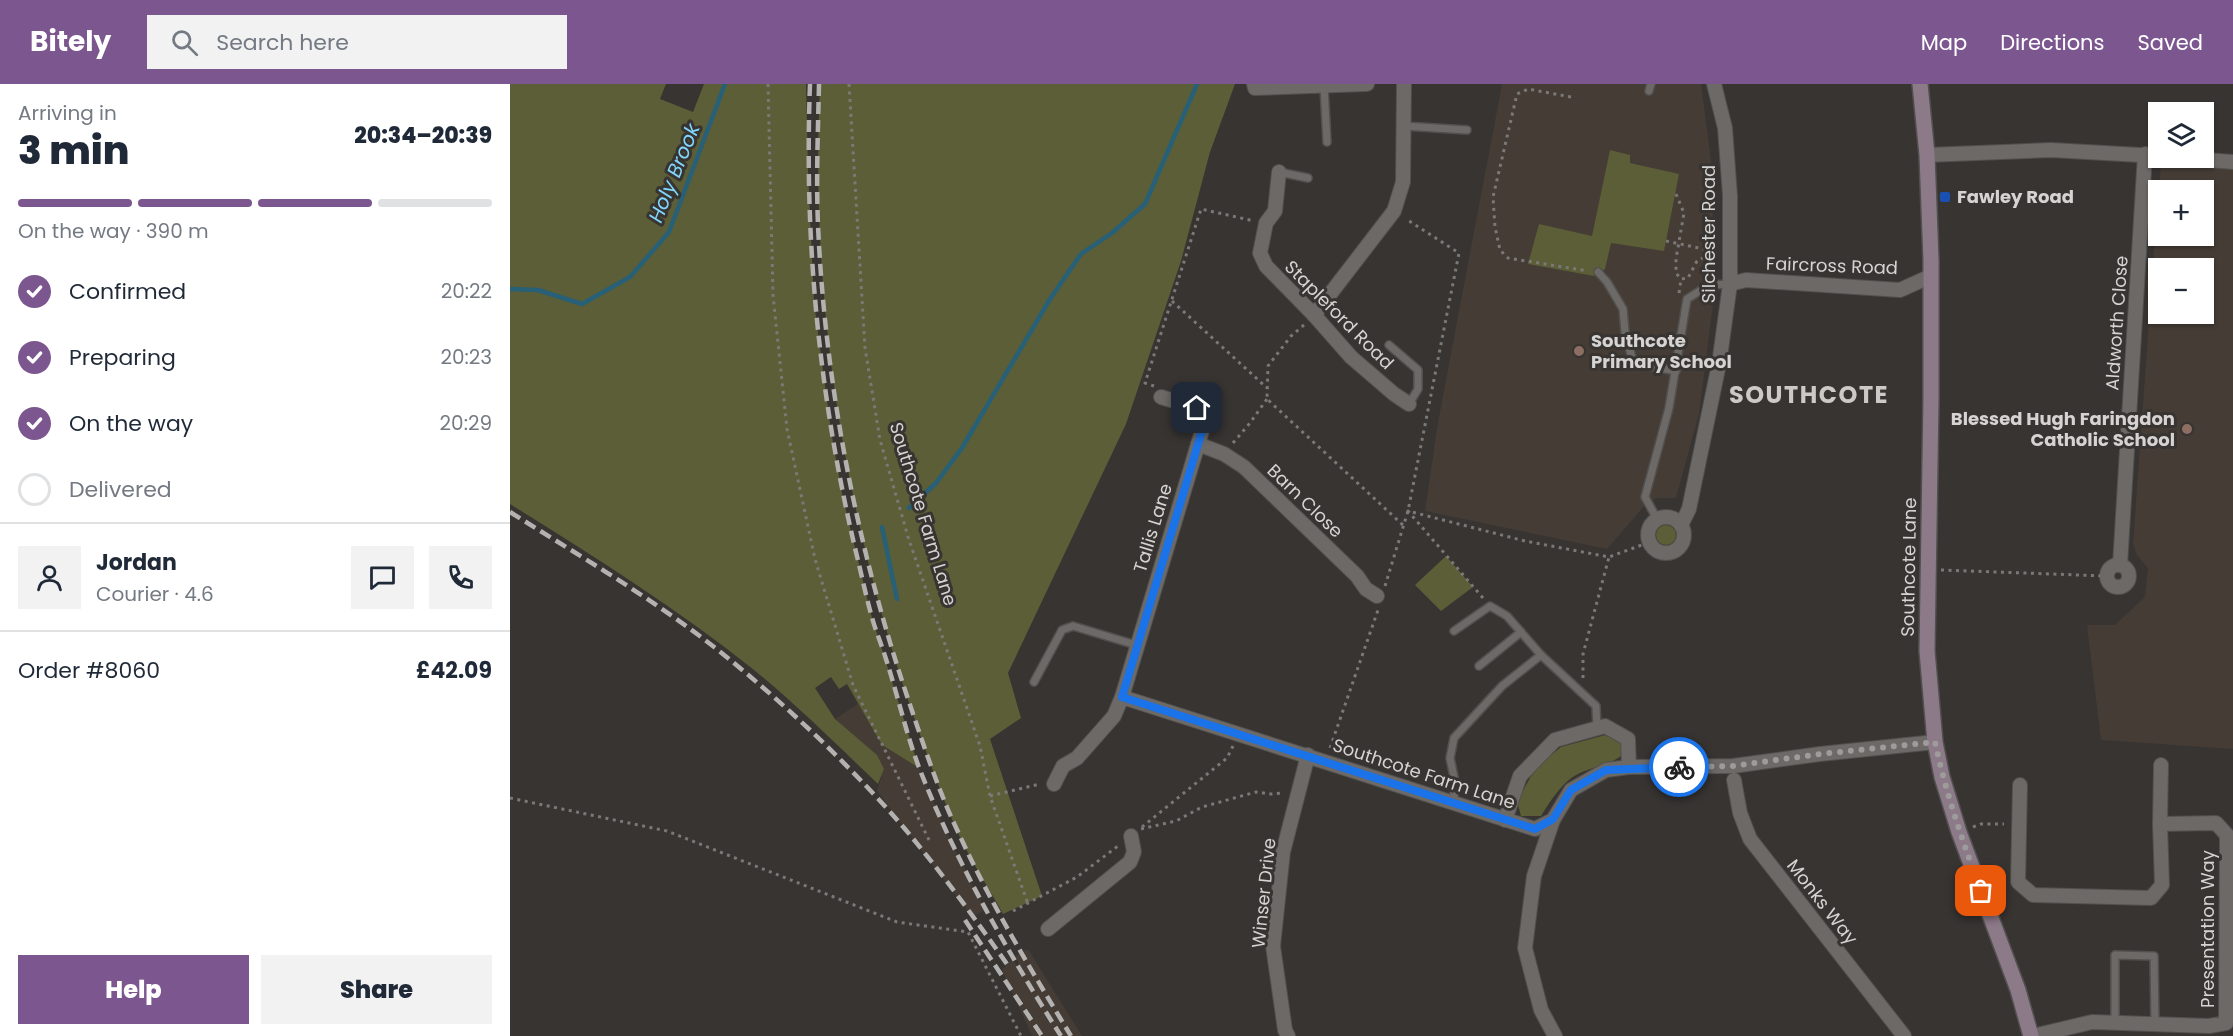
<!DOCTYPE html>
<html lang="en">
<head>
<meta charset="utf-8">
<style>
  :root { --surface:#fff; --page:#f2f2f3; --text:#1f2937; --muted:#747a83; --line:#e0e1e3; --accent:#7c568f }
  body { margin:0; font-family:Poppins,sans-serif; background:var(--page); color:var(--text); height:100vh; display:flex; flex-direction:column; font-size:22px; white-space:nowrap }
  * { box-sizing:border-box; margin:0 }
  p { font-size:20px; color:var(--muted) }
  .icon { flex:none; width:33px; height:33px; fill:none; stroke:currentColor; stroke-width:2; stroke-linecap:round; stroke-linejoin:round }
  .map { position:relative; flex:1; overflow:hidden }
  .sheet { display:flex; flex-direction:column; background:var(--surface); width:510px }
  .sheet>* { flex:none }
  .controls { position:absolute; left:1638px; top:18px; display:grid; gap:12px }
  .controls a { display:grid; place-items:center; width:66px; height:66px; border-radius:0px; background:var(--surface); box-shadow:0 2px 4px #0004; font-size:30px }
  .pin { position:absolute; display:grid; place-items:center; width:51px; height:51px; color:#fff; margin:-26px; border-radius:12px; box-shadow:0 3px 9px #0006 }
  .courier { position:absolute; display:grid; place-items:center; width:60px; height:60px; margin:-30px; border:4px solid #1a73e8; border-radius:50%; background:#fff; color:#222; box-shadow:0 2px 8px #0007 }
  .overview em { font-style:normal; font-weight:800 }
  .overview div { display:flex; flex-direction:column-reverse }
  .overview { display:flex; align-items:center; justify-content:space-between; height:102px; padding:0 18px }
  h1 { font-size:39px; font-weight:800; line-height:45px }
  .bar { display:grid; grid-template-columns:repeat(4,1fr); gap:9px 6px; align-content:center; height:72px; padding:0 18px }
  .bar i { height:8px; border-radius:4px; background:var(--line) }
  .bar .on { background:var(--accent) }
  .bar p { grid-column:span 4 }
  .line { display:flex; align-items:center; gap:15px; padding:0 18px; border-top:2px solid var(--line) }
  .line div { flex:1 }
  .round { display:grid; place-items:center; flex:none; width:63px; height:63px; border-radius:0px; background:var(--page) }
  ol { padding:0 18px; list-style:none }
  li { display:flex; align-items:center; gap:18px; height:66px }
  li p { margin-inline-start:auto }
  li .icon { padding:6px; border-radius:50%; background:var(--accent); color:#fff; stroke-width:4 }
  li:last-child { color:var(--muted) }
  li i { width:33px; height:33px; border:3px solid var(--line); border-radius:50% }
  .cta { display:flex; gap:12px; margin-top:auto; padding:12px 18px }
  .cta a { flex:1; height:69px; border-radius:0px; background:var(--accent); color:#fff; font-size:24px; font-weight:800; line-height:69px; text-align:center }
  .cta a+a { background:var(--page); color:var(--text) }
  header { display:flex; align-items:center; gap:36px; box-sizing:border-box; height:84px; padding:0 30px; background:var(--accent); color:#fff }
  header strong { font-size:28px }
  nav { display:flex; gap:33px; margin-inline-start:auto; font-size:21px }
  .search { width:420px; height:54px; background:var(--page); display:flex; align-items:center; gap:15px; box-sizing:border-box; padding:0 21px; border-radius:0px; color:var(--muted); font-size:22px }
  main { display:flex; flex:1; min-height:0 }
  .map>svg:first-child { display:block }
</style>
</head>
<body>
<header>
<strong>Bitely</strong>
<div class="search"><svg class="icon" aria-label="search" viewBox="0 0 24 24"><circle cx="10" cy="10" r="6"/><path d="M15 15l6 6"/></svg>Search here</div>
<nav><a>Map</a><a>Directions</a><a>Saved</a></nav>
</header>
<main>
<section class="sheet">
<div class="overview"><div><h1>3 min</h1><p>Arriving in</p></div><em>20:34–20:39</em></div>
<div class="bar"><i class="on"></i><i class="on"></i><i class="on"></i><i></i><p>On the way · 390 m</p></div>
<ol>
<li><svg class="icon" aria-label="check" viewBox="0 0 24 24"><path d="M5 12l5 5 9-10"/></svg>Confirmed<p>20:22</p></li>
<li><svg class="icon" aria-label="check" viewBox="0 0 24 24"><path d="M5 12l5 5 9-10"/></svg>Preparing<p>20:23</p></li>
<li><svg class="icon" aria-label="check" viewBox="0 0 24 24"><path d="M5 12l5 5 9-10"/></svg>On the way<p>20:29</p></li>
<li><i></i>Delivered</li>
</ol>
<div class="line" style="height:108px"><a class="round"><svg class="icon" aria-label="person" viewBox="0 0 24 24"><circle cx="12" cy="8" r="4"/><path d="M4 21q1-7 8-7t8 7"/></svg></a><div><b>Jordan</b><p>Courier · 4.6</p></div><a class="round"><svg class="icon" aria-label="chat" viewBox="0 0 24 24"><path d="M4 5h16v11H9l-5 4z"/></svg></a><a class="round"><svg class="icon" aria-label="phone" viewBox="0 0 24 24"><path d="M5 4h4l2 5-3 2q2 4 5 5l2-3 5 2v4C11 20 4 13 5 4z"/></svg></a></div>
<div class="line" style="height:78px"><div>Order #8060</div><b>£42.09</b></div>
<div class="cta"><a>Help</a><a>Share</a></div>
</section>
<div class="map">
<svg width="1723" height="952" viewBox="0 0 1723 952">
  <rect width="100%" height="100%" fill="#373432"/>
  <g fill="#443c35" fill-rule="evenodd">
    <path d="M 992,0 L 1191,0 L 1201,76 L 1205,205 L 1189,330 L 1166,414 L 1146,414 L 1135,421 L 1097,465 L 915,427 L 928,338 Z"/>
    <path d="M 1651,80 L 1723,85 L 1723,665 L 1591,656 L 1577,541 L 1605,541 L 1635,513 L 1638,484 L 1627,471 L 1623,460 L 1648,111 L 1648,152 L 1694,152 L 1694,106 L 1649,106 ZM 1694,184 L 1694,230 L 1648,230 L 1648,184 Z"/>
    <path d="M 349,619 L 372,661 L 409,684 L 439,753 L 475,826 L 462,833 L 367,707 L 374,685 L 325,635 Z"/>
    <path d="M 518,865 L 572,952 L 522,952 L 492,886 L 502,875 L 515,892 L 505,872 Z"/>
  </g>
  <g fill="#5b5e36">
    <path d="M 0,0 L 156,0 L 150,15 L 183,28 L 194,0 L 296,0 L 298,86 L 304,218 L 321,347 L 333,414 L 361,530 L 409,684 L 372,661 L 337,600 L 329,605 L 321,593 L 305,604 L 325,635 L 367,671 L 374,685 L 368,700 C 328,662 288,622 244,586 C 168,525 83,472 0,420 Z"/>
    <path d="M 310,0 L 725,0 L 700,68 L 671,177 L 616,340 L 498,589 L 511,634 L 480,655 L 532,812 L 493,830 C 478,803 460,775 447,747 C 427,701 411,654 395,607 C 331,410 300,206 310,0 Z"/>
    <path d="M 1100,66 L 1120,71 L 1120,79 L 1169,90 L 1154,167 L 1101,159 L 1095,185 L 1084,192 L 1018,180 L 1029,140 L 1082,152 Z"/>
    <circle cx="1156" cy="451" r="10"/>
    <path d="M 936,472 L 963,503 L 931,527 L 905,501 Z"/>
    <path d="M 1099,650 L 1113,659 L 1111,672 C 1099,681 1086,682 1072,688 C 1053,696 1042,715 1031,732 L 1011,732 L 1007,718 L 1026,683 L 1051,663 Z"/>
  </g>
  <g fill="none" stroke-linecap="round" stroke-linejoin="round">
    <g stroke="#276077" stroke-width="4.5">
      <path d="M 0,205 L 28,206 L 72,220 L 120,193 L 159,148 L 215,0"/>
      <path d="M 399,424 L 426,399 L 452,364 L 540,215 L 571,170 L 602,149 L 635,120 L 687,0"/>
      <path d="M 372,443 L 387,515"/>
    </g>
    <defs>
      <g id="lane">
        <path d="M 814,2 L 817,58"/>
        <path d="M 1139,7 L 1141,0"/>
        <path d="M 894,42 L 957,46"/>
        <path d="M 769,88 L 798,94"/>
        <path d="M 1088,188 L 1097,198 L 1113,225 L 1115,248 L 1122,274 L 1139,282 L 1166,287"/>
        <path d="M 879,261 L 908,286 L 908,305 L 899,320"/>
        <path d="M 1147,435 L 1135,413 L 1159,324 L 1177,215 L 1199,201 L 1220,200"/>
        <path d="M 944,547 L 980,522 L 997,532 L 1031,571 L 1086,622 L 1087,644"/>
        <path d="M 969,582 L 1011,548"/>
        <path d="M 524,598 L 552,546 L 563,542 L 626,561"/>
        <path d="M 944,720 L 944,693 L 940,674 L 944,654 L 992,602 L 1031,571"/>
        <path d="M 1605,938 L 1605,871 L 1644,872 L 1645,939"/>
      </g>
      <g id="street">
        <path d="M 744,0 L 745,4 L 857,0"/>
        <path d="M 1417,71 L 1541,66 L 1648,72"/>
        <path d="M 1672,74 L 1723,78"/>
        <path d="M 769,88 L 765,127 L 756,139 L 750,169 L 756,182 L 804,231 L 841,273 L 884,310 L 899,320"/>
        <path d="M 1220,200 L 1236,196 L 1390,206 L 1421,192"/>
        <path d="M 804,231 L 884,127 L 893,98 L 894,0"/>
        <path d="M 688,360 L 714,370 L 734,383 L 847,492 L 856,505 L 867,512"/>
        <circle cx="1156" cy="451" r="18"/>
        <path d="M 1171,441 L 1179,425 L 1209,280 L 1220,200 L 1220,112 L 1215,44 L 1204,0"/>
        <circle cx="1608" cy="492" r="11"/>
        <path d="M 1610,481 L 1635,70"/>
        <path d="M 612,613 L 695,337 L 687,324 L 651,313"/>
        <path d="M 1224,696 L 1230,729 L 1240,755 L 1394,952"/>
        <path d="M 544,700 L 553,682 L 567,674 L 604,632 L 612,613 L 1025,745 L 1043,736 L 1061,706 L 1096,686 L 1119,683 L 1223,682 L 1310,670 L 1425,658"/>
        <path d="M 1510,701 L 1508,798 L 1523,811 L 1641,814 L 1652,801 L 1650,740 L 1706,739 L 1717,751 L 1716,939 L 1699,942 L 1582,938 L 1523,952"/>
        <path d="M 995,736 L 1010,692 L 1045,656 L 1095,642 L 1118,655 L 1119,683"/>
        <path d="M 1043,736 L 1024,792 L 1015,864 L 1031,926 L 1045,952"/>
        <path d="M 1650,740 L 1651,681"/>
        <path d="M 538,845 L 620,778 L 624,768 L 621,752"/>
        <path d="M 778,952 L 775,946 L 763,862 L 773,768 L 798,671"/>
      </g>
      <path id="secondary" d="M 1410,0 L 1417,71 L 1421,176 L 1421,315 L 1417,567 L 1425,658 L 1432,693 L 1449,748 L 1508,906 L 1521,952"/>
    </defs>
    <use href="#lane" stroke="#51504e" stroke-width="10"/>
    <use href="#street" stroke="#51504e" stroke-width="16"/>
    <use href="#secondary" stroke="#51504e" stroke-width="18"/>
    <g stroke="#7b7977" stroke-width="3" stroke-dasharray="3 4.5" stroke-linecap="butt">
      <path d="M 258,0 L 263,211 L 277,345 L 305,475 L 343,601 L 421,760"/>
      <path d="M 339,0 L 355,264 L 370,356 L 399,456 L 470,662 L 480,712 L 518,820"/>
      <path d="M 1061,13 L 1018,5 L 1007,10 L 983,113 L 985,143 L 990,166 L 998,174 L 1078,187"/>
      <path d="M 1166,110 L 1174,129 L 1166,175 L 1166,189 L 1171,195 L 1178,194 L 1187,177 L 1206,167"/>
      <path d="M 1156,157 L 1203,167"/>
      <path d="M 1169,209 L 1171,195"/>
      <path d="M 662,217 L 757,304"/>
      <path d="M 794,241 L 781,252 L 758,282 L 757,315 L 894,442"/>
      <path d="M 644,302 L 635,299 L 691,125 L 744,137"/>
      <path d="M 723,359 L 740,339 L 757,315"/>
      <path d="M 1431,486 L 1597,492"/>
      <path d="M 875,502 L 898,427 L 949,169 L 896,135"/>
      <path d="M 973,514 L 898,427 L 1015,457 L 1099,473 L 1140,458"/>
      <path d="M 1073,594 L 1073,570 L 1099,473"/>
      <path d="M 820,664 L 868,526"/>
      <path d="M 480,712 L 530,700"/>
      <path d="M 0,714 L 157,747 L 387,838 L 458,848 L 511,952"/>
      <path d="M 632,743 L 717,674 L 723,662"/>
      <path d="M 1463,743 L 1471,740 L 1494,740"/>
      <path d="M 631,745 L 666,737 L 692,723 L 746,708 L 761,710 L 774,709"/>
      <path d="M 503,827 L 567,793 L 608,762"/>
    </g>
    <use href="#lane" stroke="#6c6966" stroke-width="7"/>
    <use href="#street" stroke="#6c6966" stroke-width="14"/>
    <use href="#secondary" stroke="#8d7a89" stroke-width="15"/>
    <g stroke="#b3b2b0" stroke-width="4.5" stroke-dasharray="12 6" stroke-linecap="butt">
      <path d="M 300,0 C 294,157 309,311 345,464 C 351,488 356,513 363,537 C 367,550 372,562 376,575 C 388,612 396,650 410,686 C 447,780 497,867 551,952"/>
      <path d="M 309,0 C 308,47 306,94 308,141 C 315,300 346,458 396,609 C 412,656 427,704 449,750 C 481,820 521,886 561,952"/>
      <path d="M 0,428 C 70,472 143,515 208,566 C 275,620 339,680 395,745 C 432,789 466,836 499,883"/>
      <path d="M 455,836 L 532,952"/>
    </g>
  </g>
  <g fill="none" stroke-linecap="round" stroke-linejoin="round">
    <path stroke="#9e9c9a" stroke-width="6" stroke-dasharray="0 10.8" d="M 1169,683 L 1223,682 L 1310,670 L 1425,658 C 1436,710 1453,758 1471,807"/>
    <path stroke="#1a73e8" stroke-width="8" d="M 687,324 L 695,337 L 612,613 L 1025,745 L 1043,735 L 1061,706 L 1096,686 L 1169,683"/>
  </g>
  <rect fill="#1a4fb4" stroke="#373432" stroke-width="2" x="1429" y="107" width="12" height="12" rx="3"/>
  <g fill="#8d6e63" stroke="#373432" stroke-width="2">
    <circle cx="1069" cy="267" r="6"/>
    <circle cx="1677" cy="345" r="6"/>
  </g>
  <g text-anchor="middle" stroke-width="6" stroke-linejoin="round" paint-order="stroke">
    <g font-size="18" font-weight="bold" fill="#d5d4d2" stroke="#373432" text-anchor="start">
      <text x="1447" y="119">Fawley Road</text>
      <text x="1081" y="263">Southcote<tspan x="1081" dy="21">Primary School</tspan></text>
      <text x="1665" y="341" text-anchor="end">Blessed Hugh Faringdon<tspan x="1665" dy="21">Catholic School</tspan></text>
    </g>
    <g font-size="18" fill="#d5d4d2" stroke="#373432">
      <text transform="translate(1199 150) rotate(-90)" y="6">Silchester Road</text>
      <text transform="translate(1322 182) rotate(2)" y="6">Faircross Road</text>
      <text transform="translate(829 231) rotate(45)" y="6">Stapleford Road</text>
      <text transform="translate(1607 239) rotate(-86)" y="6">Aldworth Close</text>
      <text transform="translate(795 417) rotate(44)" y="6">Barn Close</text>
      <text transform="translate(413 430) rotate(73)" y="6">Southcote Farm Lane</text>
      <text transform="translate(643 444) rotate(-73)" y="6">Tallis Lane</text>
      <text transform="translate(1399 483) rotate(-89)" y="6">Southcote Lane</text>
      <text transform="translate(914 690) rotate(18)" y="6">Southcote Farm Lane</text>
      <text transform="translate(754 809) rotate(-84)" y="6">Winser Drive</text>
      <text transform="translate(1312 818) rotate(52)" y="6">Monks Way</text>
      <text transform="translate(1698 845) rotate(-90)" y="6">Presentation Way</text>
    </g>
    <g font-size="20" font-style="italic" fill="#80d7fe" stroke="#373432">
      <text transform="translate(164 89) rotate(-68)" y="7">Holy Brook</text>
    </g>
    <g font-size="24" font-weight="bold" letter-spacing="1.5" fill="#cdc9c7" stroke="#373432">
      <text x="1299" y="319">SOUTHCOTE</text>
    </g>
  </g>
</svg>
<div class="controls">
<a><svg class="icon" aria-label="layers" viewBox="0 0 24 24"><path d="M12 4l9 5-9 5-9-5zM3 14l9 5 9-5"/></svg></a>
<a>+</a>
<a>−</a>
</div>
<div class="pin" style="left:1471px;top:807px;background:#ea580c"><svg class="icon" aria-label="bag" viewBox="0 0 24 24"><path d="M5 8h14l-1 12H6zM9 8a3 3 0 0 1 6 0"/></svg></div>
<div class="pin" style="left:687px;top:324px;background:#1f2937"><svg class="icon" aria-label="home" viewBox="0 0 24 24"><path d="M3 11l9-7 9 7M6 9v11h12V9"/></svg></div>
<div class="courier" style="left:1169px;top:683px"><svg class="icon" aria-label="bike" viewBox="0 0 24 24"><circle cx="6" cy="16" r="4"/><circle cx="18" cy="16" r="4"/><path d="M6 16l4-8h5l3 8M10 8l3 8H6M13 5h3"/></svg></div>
</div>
</main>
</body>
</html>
